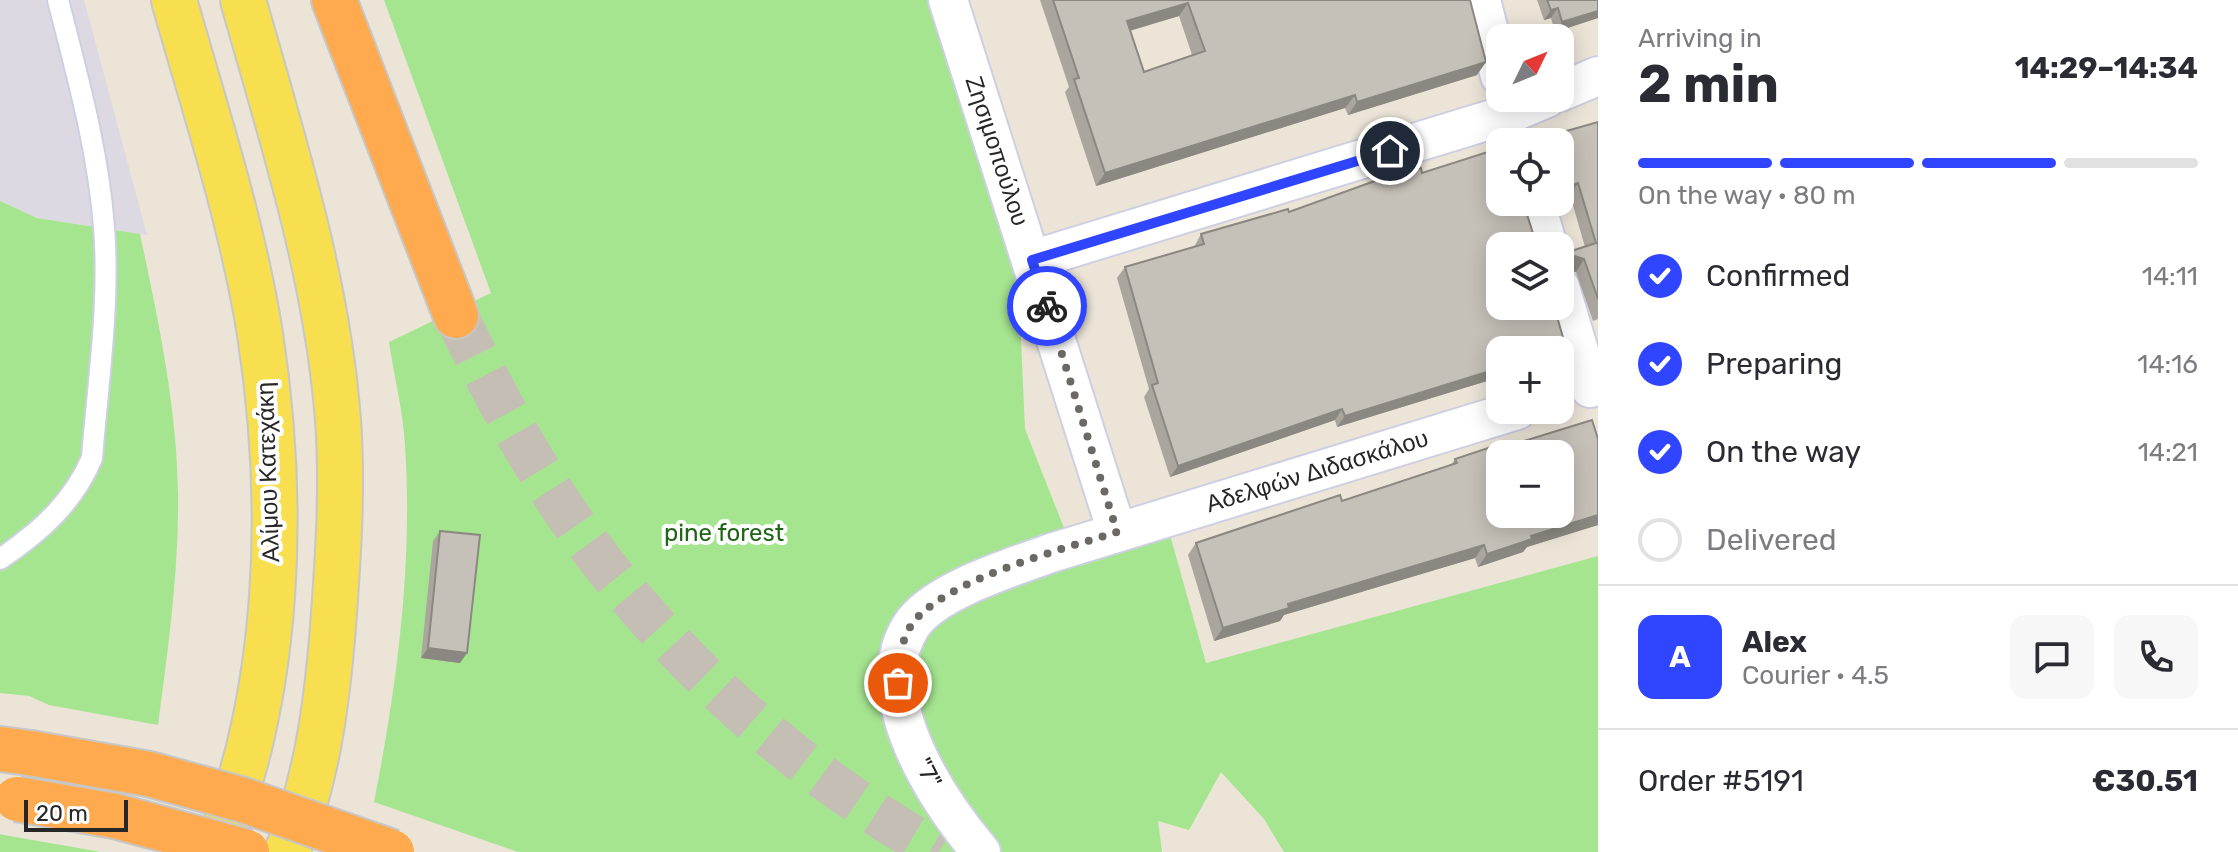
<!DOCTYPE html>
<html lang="en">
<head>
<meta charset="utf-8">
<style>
  :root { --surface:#fff; --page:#f7f7f7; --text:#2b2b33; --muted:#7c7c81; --line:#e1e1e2; --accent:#3045ff }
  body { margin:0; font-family:Rubik,sans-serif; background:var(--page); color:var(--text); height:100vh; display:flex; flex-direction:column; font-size:30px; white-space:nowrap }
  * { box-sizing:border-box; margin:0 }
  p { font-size:26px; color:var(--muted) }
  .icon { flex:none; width:44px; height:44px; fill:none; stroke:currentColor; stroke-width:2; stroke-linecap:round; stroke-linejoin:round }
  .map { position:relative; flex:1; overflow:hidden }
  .side { display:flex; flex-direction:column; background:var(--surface); width:640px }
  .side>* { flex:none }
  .needle { width:52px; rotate:47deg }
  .fabs { position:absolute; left:1486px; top:24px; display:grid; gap:16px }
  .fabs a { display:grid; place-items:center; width:88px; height:88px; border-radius:16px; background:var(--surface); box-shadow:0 4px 20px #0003; font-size:40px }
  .scale { position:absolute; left:24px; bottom:20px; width:104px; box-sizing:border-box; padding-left:8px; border:4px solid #272727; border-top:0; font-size:22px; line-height:28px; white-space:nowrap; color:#272727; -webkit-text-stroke:6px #fff; paint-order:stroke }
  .pin { position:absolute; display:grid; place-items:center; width:68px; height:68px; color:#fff; margin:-34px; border:4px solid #fff; border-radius:50%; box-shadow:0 2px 8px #0007 }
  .courier { position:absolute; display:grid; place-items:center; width:80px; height:80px; margin:-40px; border:6px solid #3045ff; border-radius:50%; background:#fff; color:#222; box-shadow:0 2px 10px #0007 }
  .summary em { font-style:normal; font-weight:700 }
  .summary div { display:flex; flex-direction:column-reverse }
  .summary { display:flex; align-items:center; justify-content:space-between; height:136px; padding:0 40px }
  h1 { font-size:52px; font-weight:700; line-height:60px }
  .bar { display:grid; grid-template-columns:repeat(4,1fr); gap:12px 8px; align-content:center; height:96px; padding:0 40px }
  .bar i { height:10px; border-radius:6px; background:var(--line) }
  .bar .active { background:var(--accent) }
  .bar p { grid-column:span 4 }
  .line { display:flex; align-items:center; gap:20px; padding:0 40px; border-top:2px solid var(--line) }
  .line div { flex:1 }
  .round { display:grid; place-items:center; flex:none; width:84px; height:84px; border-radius:16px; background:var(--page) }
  ol { padding:0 40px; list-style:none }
  li { display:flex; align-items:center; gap:24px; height:88px }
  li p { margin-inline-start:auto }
  li .icon { padding:8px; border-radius:50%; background:var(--accent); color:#fff; stroke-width:4 }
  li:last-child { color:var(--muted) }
  li i { width:44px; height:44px; border:4px solid var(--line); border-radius:50% }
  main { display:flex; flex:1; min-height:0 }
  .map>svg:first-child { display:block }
</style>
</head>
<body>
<main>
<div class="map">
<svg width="1598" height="852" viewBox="0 0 1598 852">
  <rect width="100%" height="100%" fill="#ebe4d7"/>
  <path fill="#dcd9e2" d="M 0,0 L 84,0 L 147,235 L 37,218 L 0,201 Z"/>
  <g fill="#a6e590">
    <path d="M 384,0 L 930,0 L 1015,206 L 1025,429 L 1077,561 L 1170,535 L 1206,663 L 1598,556 L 1598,852 L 1284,852 L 1264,819 L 1221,772 L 1189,830 L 1158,821 L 1162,852 L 518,852 L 374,802 C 397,686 413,564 405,445 C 403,411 394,376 389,342 L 491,293 Z"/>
    <path d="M 0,201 L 37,218 L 140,234 C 158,319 177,406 178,494 C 179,571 168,649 158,725 L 49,705 L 29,696 L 0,693 Z"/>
    <path d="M 0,834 L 4,835 L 101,852 L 0,852 Z"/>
  </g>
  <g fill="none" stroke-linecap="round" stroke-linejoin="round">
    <path stroke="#c4beb4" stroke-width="44" stroke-dasharray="44 22" stroke-linecap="butt" d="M 456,316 C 490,385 525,453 569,517 C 663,653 795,772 939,852"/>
    <defs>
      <path id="lane" d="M 0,559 C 40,532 73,503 92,458 C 98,382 110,303 104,227 C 98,149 77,75 58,0"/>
      <g id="street">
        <path d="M 948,0 L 1117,532"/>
        <path d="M 1481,0 L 1500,76"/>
        <path d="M 1560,92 L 1598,76"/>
        <path d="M 1535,202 L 1548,246"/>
        <path d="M 1032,260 L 1509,114 L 1547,98"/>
        <path d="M 1560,287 L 1590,388"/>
        <path d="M 981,852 C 937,800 867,695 911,626 C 933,591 1013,567 1051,553 L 1517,410"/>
      </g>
      <g id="primary">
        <path d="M 174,0 C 205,110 242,221 260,334 C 286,503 281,693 215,852"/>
        <path d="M 243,0 C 282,138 327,276 338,420 C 343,488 338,559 333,627 C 327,702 317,782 287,852"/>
      </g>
      <g id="highway">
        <path d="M 334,0 L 456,316"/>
        <path d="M 0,749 L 30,753"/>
      </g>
    </defs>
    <use href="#lane" stroke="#cdcfe2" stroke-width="24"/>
    <use href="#street" stroke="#cdcfe2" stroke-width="42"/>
    <use href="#primary" stroke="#c7c7c7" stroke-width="48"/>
    <use href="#highway" stroke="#c7c7c7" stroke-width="48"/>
    <use href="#lane" stroke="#fff" stroke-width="20"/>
    <use href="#street" stroke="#fff" stroke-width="38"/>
    <use href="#primary" stroke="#f7df50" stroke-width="44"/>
    <use href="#highway" stroke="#ffaa4e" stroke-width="44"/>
    <defs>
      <g id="highway-bridge">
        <path d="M 30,753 L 149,774 L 243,800 L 392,852"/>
        <path d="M 17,799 L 115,816 L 247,852"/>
      </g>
    </defs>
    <use href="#highway-bridge" stroke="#c7c7c7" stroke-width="48" stroke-linecap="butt"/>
    <use href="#highway-bridge" stroke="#ffaa4e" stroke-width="44"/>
  </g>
  <g fill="#aaa69e" fill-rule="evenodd">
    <path d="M 1040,0 L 1470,0 L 1477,75 L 1348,115 L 1345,108 L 1096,186 L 1065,92 L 1069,87 ZM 1179,16 L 1192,55 L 1144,72 L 1130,31 Z"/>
    <path d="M 1537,0 L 1598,0 L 1598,18 L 1555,32 L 1551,18 L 1544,20 Z"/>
    <path d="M 1598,122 L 1598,319 L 1593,321 L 1576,272 L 1560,267 L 1560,261 L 1565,253 L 1585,247 L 1570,195 L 1560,198 L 1560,142 L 1556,142 L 1563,132 Z"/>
    <path d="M 1289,212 L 1500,350 L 1500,377 L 1337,427 L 1335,420 L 1170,477 L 1144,397 L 1149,389 L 1117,278 L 1125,267 L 1194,247 L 1201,234 Z"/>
    <path d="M 1598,439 L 1598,525 L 1527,547 L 1523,552 L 1478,567 L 1475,558 L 1284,615 L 1280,621 L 1214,641 L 1188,555 L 1196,543 L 1342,501 L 1451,465 L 1455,459 L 1501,448 Z"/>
    <path d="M 440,531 L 460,663 L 421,658 L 433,541 Z"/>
  </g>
  <g fill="#8b8781">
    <path d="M 1188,3 L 1179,16 L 1118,34 L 1127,21 Z"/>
    <path d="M 1558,8 L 1551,18 L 1544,20 L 1551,10 Z"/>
    <path d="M 1598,11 L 1598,18 L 1555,32 L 1562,22 Z"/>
    <path d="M 1486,62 L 1477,75 L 1348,115 L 1357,102 Z"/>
    <path d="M 1355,95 L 1345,108 L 1096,186 L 1105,173 Z"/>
    <path d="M 1578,183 L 1570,195 L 1560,198 L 1560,195 L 1566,187 Z"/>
    <path d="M 1565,253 L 1584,259 L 1576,272 L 1560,267 L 1560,261 Z"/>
    <path d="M 1500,368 L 1500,377 L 1337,427 L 1345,416 Z"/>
    <path d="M 1342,409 L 1335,420 L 1170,477 L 1178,466 Z"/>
    <path d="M 1598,515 L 1598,525 L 1527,547 L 1523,552 L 1478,567 L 1487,554 L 1531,536 Z"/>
    <path d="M 1484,545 L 1475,558 L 1284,615 L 1280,621 L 1214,641 L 1223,628 L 1288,604 Z"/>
    <path d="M 428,648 L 467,653 L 460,663 L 421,658 Z"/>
  </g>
  <g fill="#c6c1b8" stroke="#8b8781" stroke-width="2" fill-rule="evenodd">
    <path d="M 1053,0 L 1470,0 L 1486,62 L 1357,102 L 1355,95 L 1105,173 L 1074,79 L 1079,78 ZM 1188,3 L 1205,51 L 1144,72 L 1127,21 Z"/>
    <path d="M 1547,0 L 1598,0 L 1598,11 L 1562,22 L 1558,8 L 1551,10 Z"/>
    <path d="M 1598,122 L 1598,299 L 1584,259 L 1565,253 L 1596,243 L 1578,183 L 1566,187 L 1560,177 L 1560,162 L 1571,158 L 1563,132 Z"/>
    <path d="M 1500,148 L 1500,202 L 1523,202 L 1537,246 L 1500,246 L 1500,306 L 1554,306 L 1566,348 L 1560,350 L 1500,350 L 1500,368 L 1345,416 L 1342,409 L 1178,466 L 1152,385 L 1158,383 L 1125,267 L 1204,244 L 1201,234 L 1288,209 L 1289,212 L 1372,182 L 1421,168 L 1422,173 Z"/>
    <path d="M 1592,420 L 1598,439 L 1598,515 L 1531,536 L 1532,539 L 1487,554 L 1484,545 L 1288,604 L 1289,608 L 1223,628 L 1196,543 L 1340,495 L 1342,501 L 1457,463 L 1455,459 L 1500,444 L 1501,448 ZM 1500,454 L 1560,454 L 1560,514 L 1500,514 Z"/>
    <path d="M 440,531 L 480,535 L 467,653 L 428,648 Z"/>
  </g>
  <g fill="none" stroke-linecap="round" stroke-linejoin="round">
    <path stroke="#6c6965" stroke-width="8" stroke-dasharray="0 14.4" d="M 898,683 C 897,665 901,640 912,624 C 945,579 1064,549 1117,532 L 1047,306"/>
    <path stroke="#3045ff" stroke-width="10" d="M 1047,306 L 1032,260 L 1390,151"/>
  </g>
  <g text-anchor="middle" stroke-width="8" stroke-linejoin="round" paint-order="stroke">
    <g font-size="24" fill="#272727" stroke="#fff">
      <text transform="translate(997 151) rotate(72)" y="8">Ζησιμοπούλου</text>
      <text transform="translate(1317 471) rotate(-17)" y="8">Αδελφών Διδασκάλου</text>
      <text transform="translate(268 472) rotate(-92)" y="8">Αλίμου Κατεχάκη</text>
      <text transform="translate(928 773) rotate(63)" y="8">"7"</text>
    </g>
    <g font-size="24" fill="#1f6615" stroke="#fff">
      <text x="724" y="541">pine forest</text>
    </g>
  </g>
</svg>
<div class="fabs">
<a><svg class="needle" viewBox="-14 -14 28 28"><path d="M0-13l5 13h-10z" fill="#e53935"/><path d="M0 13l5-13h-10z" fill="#7c7c81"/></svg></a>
<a><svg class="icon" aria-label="locate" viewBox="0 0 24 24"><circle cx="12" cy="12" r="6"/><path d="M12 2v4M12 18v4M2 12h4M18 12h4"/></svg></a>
<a><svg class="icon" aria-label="layers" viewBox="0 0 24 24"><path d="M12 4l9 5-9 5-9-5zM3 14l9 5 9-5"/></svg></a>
<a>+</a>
<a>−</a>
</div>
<div class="scale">20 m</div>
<div class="pin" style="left:898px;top:683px;background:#ea580c"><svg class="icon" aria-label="bag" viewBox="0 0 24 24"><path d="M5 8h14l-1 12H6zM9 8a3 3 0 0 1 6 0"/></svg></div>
<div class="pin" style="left:1390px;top:151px;background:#1f2937"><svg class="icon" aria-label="home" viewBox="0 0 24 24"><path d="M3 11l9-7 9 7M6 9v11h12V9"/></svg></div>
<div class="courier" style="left:1047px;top:306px"><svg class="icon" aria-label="bike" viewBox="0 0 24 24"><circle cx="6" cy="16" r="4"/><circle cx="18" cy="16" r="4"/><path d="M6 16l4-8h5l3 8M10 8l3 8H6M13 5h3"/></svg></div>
</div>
<section class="side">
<div class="summary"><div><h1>2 min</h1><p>Arriving in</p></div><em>14:29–14:34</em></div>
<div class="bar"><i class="active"></i><i class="active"></i><i class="active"></i><i></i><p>On the way · 80 m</p></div>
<ol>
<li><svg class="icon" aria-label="check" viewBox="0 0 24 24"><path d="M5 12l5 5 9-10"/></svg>Confirmed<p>14:11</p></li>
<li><svg class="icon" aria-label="check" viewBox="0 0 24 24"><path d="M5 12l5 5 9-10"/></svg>Preparing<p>14:16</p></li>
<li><svg class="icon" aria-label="check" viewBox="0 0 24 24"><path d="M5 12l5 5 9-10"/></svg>On the way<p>14:21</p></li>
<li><i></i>Delivered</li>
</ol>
<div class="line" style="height:144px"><b class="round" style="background:var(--accent);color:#fff">A</b><div><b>Alex</b><p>Courier · 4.5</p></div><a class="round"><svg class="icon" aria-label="chat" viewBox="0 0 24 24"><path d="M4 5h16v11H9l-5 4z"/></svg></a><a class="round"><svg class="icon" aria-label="phone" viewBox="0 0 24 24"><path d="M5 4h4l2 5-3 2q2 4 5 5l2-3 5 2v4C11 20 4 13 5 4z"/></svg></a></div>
<div class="line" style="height:104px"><div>Order #5191</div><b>€30.51</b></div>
</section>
</main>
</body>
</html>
